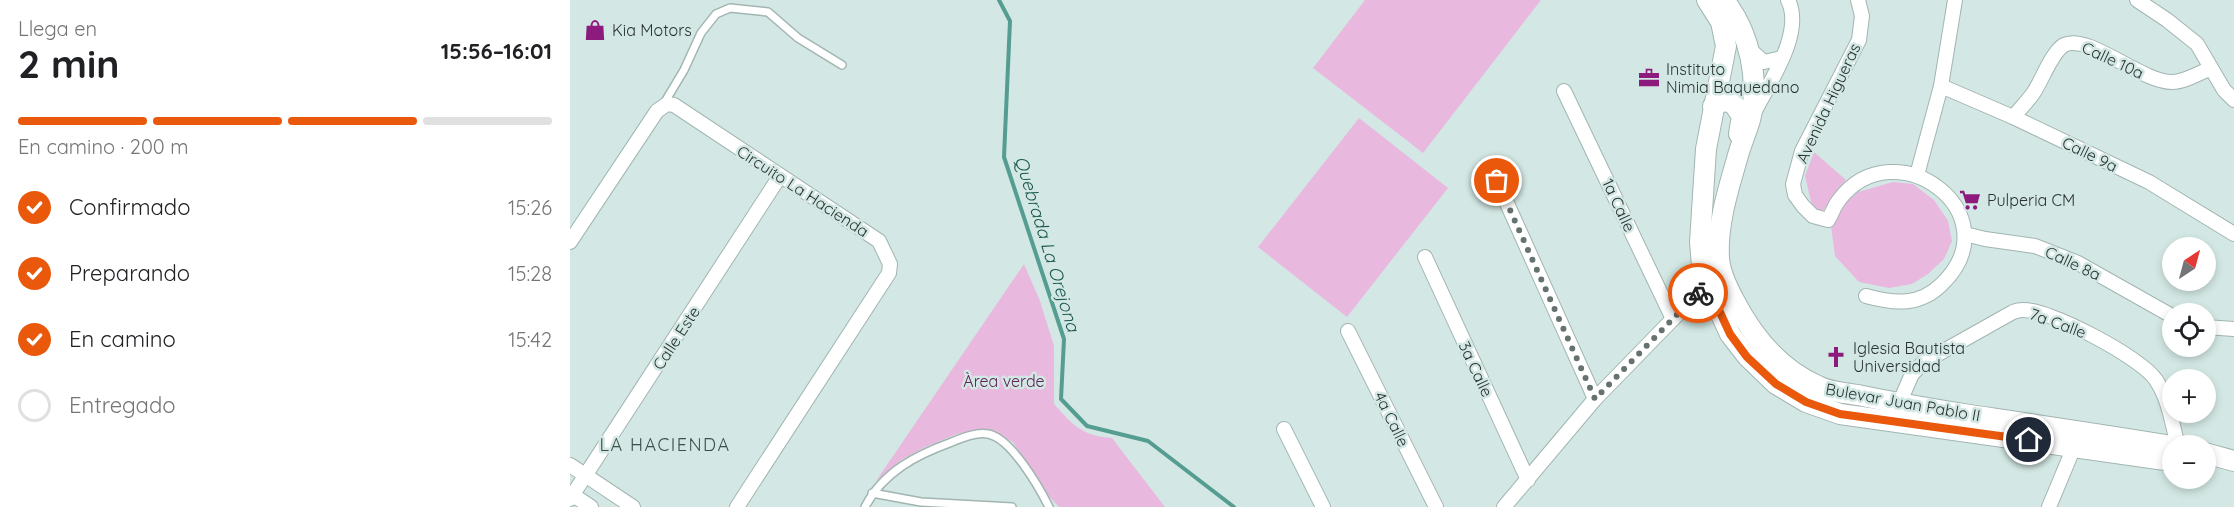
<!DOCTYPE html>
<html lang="es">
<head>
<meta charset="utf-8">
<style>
  :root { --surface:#fff; --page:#f6f6f6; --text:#202124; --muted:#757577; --line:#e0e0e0; --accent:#ea580c }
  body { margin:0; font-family:Quicksand,sans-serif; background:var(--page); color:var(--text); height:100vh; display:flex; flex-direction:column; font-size:22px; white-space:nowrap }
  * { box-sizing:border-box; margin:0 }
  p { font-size:20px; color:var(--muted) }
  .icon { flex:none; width:33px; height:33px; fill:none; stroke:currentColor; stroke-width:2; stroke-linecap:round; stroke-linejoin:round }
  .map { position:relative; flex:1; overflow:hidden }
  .sheet { display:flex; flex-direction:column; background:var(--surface); width:570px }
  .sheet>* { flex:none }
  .needle { width:39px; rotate:36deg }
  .tools { position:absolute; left:1592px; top:237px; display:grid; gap:12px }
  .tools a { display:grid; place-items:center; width:54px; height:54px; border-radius:50%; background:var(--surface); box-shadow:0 3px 9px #0003; font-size:30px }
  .pin { position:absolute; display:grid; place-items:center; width:51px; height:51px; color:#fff; margin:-26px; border:3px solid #fff; border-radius:50%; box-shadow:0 2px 6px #0007 }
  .courier { position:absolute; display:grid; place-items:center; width:60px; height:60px; margin:-30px; border:4px solid #ea580c; border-radius:50%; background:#fff; color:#222; box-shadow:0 2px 8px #0007 }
  .summary em { font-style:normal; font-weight:800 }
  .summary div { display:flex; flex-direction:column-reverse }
  .summary { display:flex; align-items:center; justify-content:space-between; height:102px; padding:0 18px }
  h1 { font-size:39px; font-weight:800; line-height:45px }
  .bar { display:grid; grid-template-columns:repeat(4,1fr); gap:9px 6px; align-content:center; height:72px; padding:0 18px }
  .bar i { height:8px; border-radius:4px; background:var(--line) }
  .bar .selected { background:var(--accent) }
  .bar p { grid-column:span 4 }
  ol { padding:0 18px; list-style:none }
  li { display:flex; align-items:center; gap:18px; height:66px }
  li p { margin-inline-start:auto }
  li .icon { padding:6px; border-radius:50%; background:var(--accent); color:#fff; stroke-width:4 }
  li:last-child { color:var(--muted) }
  li i { width:33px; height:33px; border:3px solid var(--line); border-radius:50% }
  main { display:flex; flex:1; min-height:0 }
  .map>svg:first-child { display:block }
</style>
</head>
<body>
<main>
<section class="sheet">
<div class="summary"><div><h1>2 min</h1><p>Llega en</p></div><em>15:56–16:01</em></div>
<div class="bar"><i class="selected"></i><i class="selected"></i><i class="selected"></i><i></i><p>En camino · 200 m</p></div>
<ol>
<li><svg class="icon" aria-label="check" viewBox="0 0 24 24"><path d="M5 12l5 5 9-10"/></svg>Confirmado<p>15:26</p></li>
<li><svg class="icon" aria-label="check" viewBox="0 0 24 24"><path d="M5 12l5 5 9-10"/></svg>Preparando<p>15:28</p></li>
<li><svg class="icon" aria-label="check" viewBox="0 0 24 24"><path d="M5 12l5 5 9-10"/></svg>En camino<p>15:42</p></li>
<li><i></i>Entregado</li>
</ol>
</section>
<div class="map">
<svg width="1664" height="507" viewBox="0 0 1664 507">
  <rect width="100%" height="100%" fill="#d3e8e4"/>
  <g fill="#e9b8de">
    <path d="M 795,0 L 971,0 L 853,153 L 743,68 Z"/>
    <path d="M 789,118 L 878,188 L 777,317 L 688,247 Z"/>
    <path d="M 1244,152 L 1276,180 L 1252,212 L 1242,206 L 1235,176 Z"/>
    <path d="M 1323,182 L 1343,184 L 1364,200 L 1378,221 L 1382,241 L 1374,259 L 1358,274 L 1342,284 L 1319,288 L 1289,282 L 1265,256 L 1261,226 L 1269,209 L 1288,192 Z"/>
    <path d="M 454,264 L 470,301 L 484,346 L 484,404 C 503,425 512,436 542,438 L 595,507 L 489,507 L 473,490 L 443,442 L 418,429 L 387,434 L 355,447 L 331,460 L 306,481 Z"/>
  </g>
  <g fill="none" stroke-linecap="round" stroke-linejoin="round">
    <path stroke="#549d90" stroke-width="4" d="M 429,0 L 440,21 L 434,157 L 494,339 L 491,399 L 517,426 L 578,441 L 664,507"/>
    <defs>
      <g id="service">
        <path d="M 93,105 L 114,70 L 131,33 L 146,14 L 160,8 L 198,12 L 228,38 L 272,65"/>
        <path d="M 302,493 L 351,502 L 442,507"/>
        <path d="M 295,507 C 313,472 346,455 382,442 C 392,438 406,432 418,434 C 441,438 469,487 479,507"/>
      </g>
      <g id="minor">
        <path d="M 1288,0 L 1292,16 L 1289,40 L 1232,151 L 1223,184 L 1225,195 L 1233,206 L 1243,216 L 1258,220 C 1262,214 1264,206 1269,200 C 1325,126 1444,214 1372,284 C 1350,306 1325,304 1296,296"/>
        <path d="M 1567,0 L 1597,20 L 1627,44 L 1654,90 L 1664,100"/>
        <path d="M 1178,48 L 1194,62 L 1212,58"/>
        <path d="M 1371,86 L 1443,117 L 1579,182 L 1664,234"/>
        <path d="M 994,91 L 1103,319"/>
        <path d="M 1186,109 C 1201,80 1234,32 1218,0"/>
        <path d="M 1443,117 C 1450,109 1458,101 1464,92 C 1472,80 1482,52 1494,45 C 1518,33 1571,82 1602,82 C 1615,82 1629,73 1641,68"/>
        <path d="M 1347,175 L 1371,86 L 1385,0"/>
        <path d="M 927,181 L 1025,399"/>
        <path d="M 1395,234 L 1415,239 L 1465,246 L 1508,263 L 1602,316"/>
        <path d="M 0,242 L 87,111 L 97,104 L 104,105 L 309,241 L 320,264 L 319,273 L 167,507"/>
        <path d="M 855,257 L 958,480"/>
        <path d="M 1635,327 L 1664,329"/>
        <path d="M 778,331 L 866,507"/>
        <path d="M 1329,404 L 1342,374 L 1354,362 L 1443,312 C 1446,311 1449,310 1452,310 C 1478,308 1572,358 1586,380 C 1599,399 1602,424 1608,446"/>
        <path d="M 714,429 L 753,507"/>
        <path d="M 0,465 L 63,507"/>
        <path d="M 0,493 L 21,507"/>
        <path d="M 0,499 L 210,176"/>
        <path d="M 934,507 L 1025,399 L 1137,284"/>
        <path d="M 1479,507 L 1504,447"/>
      </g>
      <g id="secondary">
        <path d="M 1137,0 L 1151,22 L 1156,46 L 1136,149 L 1130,242 L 1132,266 L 1137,284 L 1160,334 L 1177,356 L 1206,384 L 1236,402 L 1270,414 L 1602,461"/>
        <path d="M 1154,0 C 1180,33 1190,80 1180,120 C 1176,134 1170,146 1167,159 C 1158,190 1147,225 1149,258 C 1150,273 1157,287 1164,300 C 1183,337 1209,369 1248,386 C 1259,392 1275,393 1288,395 C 1325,403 1362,409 1400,415 C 1467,425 1535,435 1602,446"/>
        <path d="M 1143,106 L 1153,101 L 1163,103 L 1172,116 L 1169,134"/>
        <path d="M 1635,453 L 1664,461"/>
      </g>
    </defs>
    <use href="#service" stroke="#a1b5b1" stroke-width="10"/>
    <use href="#minor" stroke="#a1b5b1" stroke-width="16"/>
    <use href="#secondary" stroke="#a1b5b1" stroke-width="22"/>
    <use href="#service" stroke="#fff" stroke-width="7"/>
    <use href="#minor" stroke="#fff" stroke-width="14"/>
    <use href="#secondary" stroke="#fff" stroke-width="20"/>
  </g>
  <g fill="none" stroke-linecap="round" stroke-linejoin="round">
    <path stroke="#657270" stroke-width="6" stroke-dasharray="0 10.8" d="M 927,181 L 1025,399 L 1128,293"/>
    <path stroke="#ea580c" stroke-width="8" d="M 1128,293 L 1137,284 L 1160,334 L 1177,357 L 1206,384 L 1236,402 L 1270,414 L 1459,440"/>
  </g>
  <defs>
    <symbol id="shop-bare" viewBox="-9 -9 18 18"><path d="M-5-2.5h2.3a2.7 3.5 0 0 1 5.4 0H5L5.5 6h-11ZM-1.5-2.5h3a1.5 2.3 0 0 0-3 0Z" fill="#8c1b7d" stroke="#d3e8e4" stroke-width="2.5" paint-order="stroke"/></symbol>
    <symbol id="office-bare" viewBox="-9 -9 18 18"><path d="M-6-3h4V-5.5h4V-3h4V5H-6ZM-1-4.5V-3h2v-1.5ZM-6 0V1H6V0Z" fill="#8c1b7d" stroke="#d3e8e4" stroke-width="2.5" paint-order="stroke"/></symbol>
    <symbol id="supermarket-bare" viewBox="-9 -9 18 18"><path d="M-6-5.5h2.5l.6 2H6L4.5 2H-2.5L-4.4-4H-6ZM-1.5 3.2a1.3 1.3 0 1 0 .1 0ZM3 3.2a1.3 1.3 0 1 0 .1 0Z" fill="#8c1b7d" stroke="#d3e8e4" stroke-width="2.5" paint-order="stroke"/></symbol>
    <symbol id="church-bare" viewBox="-9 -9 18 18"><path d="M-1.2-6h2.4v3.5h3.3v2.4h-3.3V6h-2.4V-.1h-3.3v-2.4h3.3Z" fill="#8c1b7d" stroke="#d3e8e4" stroke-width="2.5" paint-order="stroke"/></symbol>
  </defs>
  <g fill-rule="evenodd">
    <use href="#shop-bare" x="10" y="15" width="30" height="30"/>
    <use href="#office-bare" x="1064" y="63" width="30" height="30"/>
    <use href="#supermarket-bare" x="1385" y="185" width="30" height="30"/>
    <use href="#church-bare" x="1251" y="342" width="30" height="30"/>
  </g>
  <g text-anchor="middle" stroke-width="5" stroke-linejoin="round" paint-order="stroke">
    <g font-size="16" fill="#2a3331" stroke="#d3e8e4" text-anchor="start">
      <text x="42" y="36">Kia Motors</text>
      <text x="1096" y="75">Instituto<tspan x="1096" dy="18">Nimia Baquedano</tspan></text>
      <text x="1417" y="206">Pulperia CM</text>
      <text x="1283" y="354">Iglesia Bautista<tspan x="1283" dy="18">Universidad</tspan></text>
    </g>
    <g font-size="16" fill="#2a3331" stroke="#d3e8e4">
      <text transform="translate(1543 60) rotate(25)" y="6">Calle 10a</text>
      <text transform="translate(1258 103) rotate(-65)" y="6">Avenida Higueras</text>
      <text transform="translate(1520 154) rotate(26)" y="6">Calle 9a</text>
      <text transform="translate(233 191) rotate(33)" y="6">Circuito La Hacienda</text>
      <text transform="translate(1049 205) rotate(65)" y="6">1a Calle</text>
      <text transform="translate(1503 263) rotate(25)" y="6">Calle 8a</text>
      <text transform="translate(1488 323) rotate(20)" y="6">7a Calle</text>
      <text transform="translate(106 338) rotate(-57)" y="6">Calle Este</text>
      <text transform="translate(906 369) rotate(65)" y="6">3a Calle</text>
      <text transform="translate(1333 402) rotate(10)" y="6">Bulevar Juan Pablo II</text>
      <text transform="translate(822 419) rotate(64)" y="6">4a Calle</text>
    </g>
    <g font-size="16" fill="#5e2455" stroke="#d3e8e4">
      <text x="434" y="387">Àrea verde</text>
    </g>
    <g font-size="18" font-style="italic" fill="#1c5950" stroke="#d3e8e4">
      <text transform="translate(477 244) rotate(73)" y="6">Quebrada La Orejona</text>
    </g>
    <g font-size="18" letter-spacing="1.5" fill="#3c4e4a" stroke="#d3e8e4">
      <text x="95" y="451">LA HACIENDA</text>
    </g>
  </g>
</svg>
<div class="tools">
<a><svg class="needle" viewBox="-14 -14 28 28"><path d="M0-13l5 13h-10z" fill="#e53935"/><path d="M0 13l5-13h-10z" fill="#757577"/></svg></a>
<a><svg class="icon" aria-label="locate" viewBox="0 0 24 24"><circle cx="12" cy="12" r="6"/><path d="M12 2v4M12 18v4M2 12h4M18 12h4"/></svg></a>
<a>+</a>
<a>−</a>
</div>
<div class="pin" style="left:927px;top:181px;background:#ea580c"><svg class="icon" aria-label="bag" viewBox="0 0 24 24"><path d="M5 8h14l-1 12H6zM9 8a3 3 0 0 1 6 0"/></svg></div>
<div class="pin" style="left:1459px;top:440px;background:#1f2937"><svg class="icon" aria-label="home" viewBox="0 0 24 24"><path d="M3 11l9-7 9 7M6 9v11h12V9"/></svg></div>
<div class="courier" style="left:1128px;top:293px"><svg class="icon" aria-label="bike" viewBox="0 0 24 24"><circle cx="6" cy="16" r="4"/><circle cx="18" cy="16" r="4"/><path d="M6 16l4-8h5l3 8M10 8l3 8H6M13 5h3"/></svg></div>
</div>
</main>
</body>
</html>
